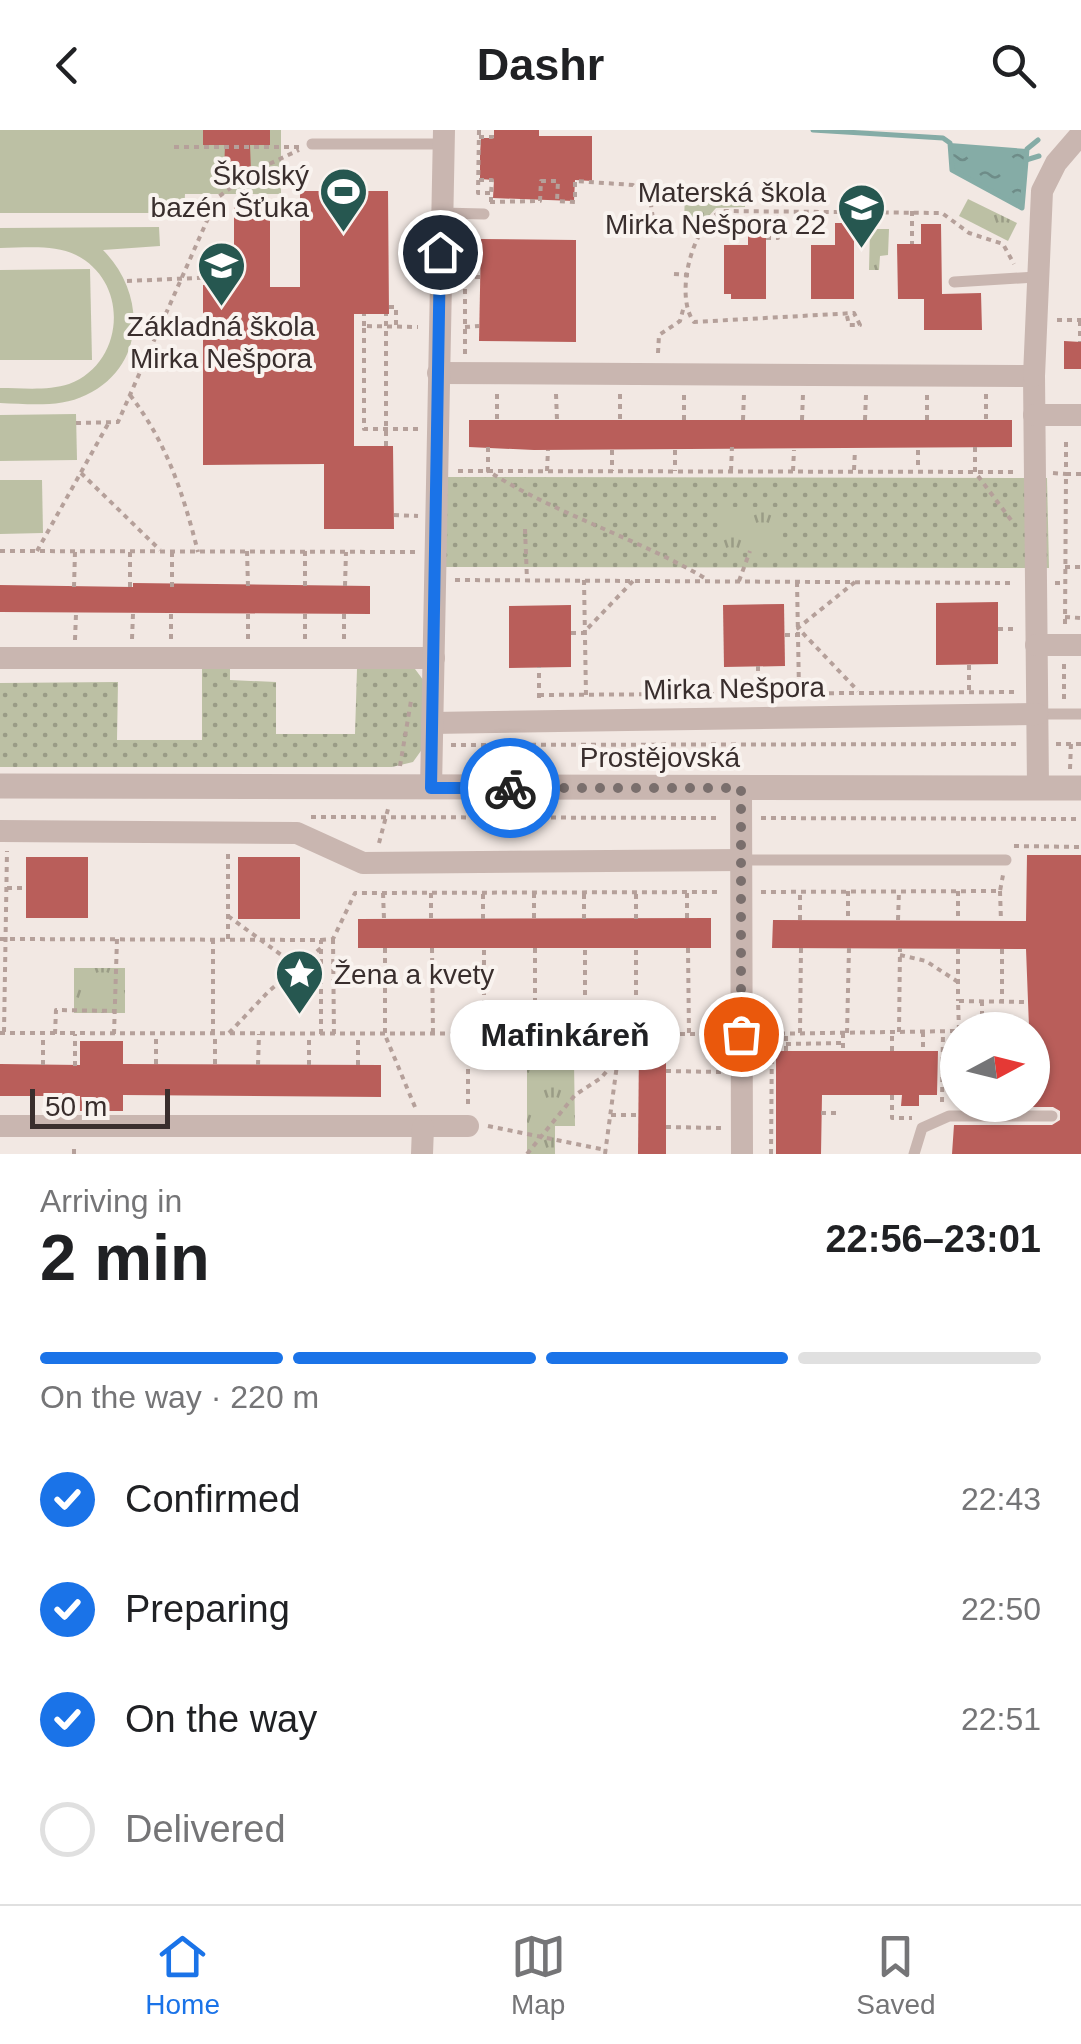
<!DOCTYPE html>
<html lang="en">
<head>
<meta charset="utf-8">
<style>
  :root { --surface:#fff; --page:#f2f2f2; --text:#202124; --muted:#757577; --line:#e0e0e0; --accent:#1a73e8 }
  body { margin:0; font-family:Helvetica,sans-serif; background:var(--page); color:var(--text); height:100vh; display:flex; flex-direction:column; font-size:38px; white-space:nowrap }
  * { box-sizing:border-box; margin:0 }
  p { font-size:32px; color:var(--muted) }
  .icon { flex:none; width:55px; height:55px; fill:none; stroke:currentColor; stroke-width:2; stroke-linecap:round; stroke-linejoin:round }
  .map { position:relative; height:1024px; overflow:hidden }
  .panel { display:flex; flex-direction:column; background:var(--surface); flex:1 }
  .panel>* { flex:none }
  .needle { width:65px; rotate:83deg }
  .controls { position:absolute; left:940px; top:882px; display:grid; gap:20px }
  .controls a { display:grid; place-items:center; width:110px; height:110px; border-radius:50%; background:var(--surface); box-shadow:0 2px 8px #0004; font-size:50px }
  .scale { position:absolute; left:30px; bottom:25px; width:140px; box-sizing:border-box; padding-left:10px; border:5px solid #392e2d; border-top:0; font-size:28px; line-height:35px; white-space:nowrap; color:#392e2d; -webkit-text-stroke:8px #f9f3ef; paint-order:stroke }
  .pin { position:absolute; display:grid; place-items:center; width:85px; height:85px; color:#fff; margin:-42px; border:5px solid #fff; border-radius:50%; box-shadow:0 2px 10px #0007 }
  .courier { position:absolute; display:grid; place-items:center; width:100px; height:100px; margin:-50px; border:8px solid #1a73e8; border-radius:50%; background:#fff; color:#222; box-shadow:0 2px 12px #0007 }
  .bubble { position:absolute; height:70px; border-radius:35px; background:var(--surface); box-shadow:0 2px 8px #0004; font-size:32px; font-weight:800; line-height:70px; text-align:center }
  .summary em { font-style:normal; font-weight:800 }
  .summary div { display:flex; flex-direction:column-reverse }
  .summary { display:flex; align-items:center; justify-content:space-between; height:170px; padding:0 40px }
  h1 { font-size:65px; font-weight:800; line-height:75px }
  .bar { display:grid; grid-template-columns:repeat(4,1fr); gap:15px 10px; align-content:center; height:120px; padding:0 40px }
  .bar i { height:12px; border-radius:8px; background:var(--line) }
  .bar .active { background:var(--accent) }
  .bar p { grid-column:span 4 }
  ol { padding:0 40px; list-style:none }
  li { display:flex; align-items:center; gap:30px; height:110px }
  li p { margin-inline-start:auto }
  li .icon { padding:10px; border-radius:50%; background:var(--accent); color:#fff; stroke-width:4 }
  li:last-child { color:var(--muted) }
  li i { width:55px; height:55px; border:5px solid var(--line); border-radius:50% }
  header { display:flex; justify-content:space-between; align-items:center; height:130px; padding:0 40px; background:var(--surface); font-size:45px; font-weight:800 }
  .tabs { display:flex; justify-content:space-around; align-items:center; height:140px; border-top:2px solid var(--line); background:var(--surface); font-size:28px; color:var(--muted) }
  .tabs a { display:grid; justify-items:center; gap:5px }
  .tabs .active { color:var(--accent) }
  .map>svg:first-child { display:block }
</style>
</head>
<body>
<header><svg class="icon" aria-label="back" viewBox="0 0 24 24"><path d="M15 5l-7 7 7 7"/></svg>Dashr<svg class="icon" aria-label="search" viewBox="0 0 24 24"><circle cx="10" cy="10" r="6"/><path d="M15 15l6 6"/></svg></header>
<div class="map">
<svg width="1081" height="1024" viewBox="0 0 1081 1024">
  <defs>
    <pattern id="grass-dots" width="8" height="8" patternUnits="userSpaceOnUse" patternTransform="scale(2.5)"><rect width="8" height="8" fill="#bcc0a4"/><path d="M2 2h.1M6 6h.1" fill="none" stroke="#9a9c86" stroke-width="1.8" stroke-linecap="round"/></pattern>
    <pattern id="park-tufts" width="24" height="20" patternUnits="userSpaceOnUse" patternTransform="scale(2.5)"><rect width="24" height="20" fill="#bcc0a4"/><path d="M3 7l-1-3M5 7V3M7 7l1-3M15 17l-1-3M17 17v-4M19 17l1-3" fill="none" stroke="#9a9c86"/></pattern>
    <pattern id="water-ripples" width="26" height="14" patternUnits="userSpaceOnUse" patternTransform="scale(2.5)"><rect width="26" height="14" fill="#85aca6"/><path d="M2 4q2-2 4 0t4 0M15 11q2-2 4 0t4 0" fill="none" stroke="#6e8c88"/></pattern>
  </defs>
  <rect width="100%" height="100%" fill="#f2e8e3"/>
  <g fill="url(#grass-dots)">
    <path d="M 440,347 L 1047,348 L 1049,438 L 443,437 Z"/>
    <path d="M 202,538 L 230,538 L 230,550 L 276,552 L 276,604 L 355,604 L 357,539 L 415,539 L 424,551 L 423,618 L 413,632 L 392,637 L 0,637 L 0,553 L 118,552 L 117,610 L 202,610 Z"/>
  </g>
  <g fill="url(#park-tufts)">
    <path d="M 685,59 L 745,60 L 745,77 L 716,78 L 700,96 L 684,95 Z"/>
    <path d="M 968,69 L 1017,93 L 1008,111 L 959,86 Z"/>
    <path d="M 870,99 L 889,99 L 888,125 L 880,126 L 879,140 L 869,140 Z"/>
    <path d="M 720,377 L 782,377 L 783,421 L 721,421 Z"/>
    <rect x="74" y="838" width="51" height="45"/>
    <path d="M 527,932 L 574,932 L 575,996 L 555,996 L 555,1024 L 527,1024 Z"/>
  </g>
  <g fill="#bcc0a4">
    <path d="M 0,0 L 281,0 L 281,64 L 185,64 L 184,83 L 0,83 Z"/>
    <path d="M 159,97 L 160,116 L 103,120 C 146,163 147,236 86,265 C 60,278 28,274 0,273 L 0,258 C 22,258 48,261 69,254 C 125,233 130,152 76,125 C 53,114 25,118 0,118 L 0,98 Z"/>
    <path d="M 90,139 L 92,230 L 0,230 L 0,140 Z"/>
    <path d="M 76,284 L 77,330 L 0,331 L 0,285 Z"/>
    <path d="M 0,350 L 42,350 L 43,403 L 0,404 Z"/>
  </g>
  <path fill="url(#water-ripples)" d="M 950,13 L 1027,19 L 1022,78 L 952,40 Z"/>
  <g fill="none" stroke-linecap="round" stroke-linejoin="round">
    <g stroke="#85aca6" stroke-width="5">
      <path d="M 813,0 L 943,8 L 950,13 L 952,40 L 1022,78 L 1027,19 L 1038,10"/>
      <path d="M 1026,30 L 1039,26"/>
    </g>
  </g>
  <g fill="#b95e5a">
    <path d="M 203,0 L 270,0 L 270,15 L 250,15 L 251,42 L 224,42 L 225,15 L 203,15 Z"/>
    <path d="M 494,0 L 539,0 L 539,6 L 592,6 L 592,51 L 575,50 L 574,71 L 493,68 L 494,50 L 480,49 L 480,24 L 481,8 L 494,8 Z"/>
    <path d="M 300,61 L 388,61 L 389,184 L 354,184 L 354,316 L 393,316 L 394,399 L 324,399 L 324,334 L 203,335 L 203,155 L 234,154 L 234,70 L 270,70 L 270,157 L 300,157 Z"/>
    <path d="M 748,93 L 766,93 L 766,169 L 731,169 L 731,164 L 724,164 L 724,115 L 748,115 Z"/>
    <path d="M 835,93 L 854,93 L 854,169 L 811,169 L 811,115 L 835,115 Z"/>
    <path d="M 921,94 L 941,94 L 942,164 L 981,163 L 982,200 L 924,200 L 924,169 L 898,169 L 897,114 L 921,114 Z"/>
    <path d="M 481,109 L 576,110 L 576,212 L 479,211 Z"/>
    <path d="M 1064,211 L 1081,212 L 1081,239 L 1064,239 Z"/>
    <path d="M 469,290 L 1012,290 L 1012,317 L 534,320 L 469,317 Z"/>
    <path d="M 133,453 L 370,456 L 370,484 L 0,482 L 0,455 L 133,457 Z"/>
    <path d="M 998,472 L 998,534 L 936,535 L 936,473 Z"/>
    <path d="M 784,474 L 785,536 L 724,537 L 723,475 Z"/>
    <path d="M 571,475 L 571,537 L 509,538 L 509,476 Z"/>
    <path d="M 1027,725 L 1081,725 L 1081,1024 L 952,1024 L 954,995 L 1052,995 L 1060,990 L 1060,981 L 1053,977 L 990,977 L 1032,975 L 1026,819 L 772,818 L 773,790 L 1026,791 Z"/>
    <rect x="26" y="727" width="62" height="61"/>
    <rect x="238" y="727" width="62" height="62"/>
    <path d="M 711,788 L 711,818 L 358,818 L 358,789 Z"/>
    <path d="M 80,911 L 123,911 L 123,934 L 381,935 L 381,967 L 123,965 L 123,981 L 80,981 L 80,966 L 0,966 L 0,934 L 80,935 Z"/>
    <path d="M 639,915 L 666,915 L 666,1024 L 638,1024 Z"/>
    <path d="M 776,921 L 938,921 L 937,965 L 919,965 L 919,976 L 901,976 L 902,965 L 822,965 L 821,1024 L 776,1024 Z"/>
  </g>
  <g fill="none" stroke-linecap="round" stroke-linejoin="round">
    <g stroke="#b5a09a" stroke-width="4" stroke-dasharray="5 5" stroke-linecap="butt">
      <path d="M 479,0 L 478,63 L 491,63 L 491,72"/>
      <path d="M 479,7 L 492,7 L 492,0"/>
      <path d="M 174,17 L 299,17"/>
      <path d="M 479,50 L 492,50 L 491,63"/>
      <path d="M 490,72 L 540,71 L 541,51 L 558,51 L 557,71 L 575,72 L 575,51 L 633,55 L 650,68 L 655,103"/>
      <path d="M 912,81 L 912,114"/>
      <path d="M 465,99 L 465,225"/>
      <path d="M 854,107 L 865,107 L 865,82"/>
      <path d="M 766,108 L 778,108 L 779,80"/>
      <path d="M 674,144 L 689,145"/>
      <path d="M 465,147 L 480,147"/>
      <path d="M 127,151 L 220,147 L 220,155"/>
      <path d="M 389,177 L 396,177 L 396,197"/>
      <path d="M 847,186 L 849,195 L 860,195 L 854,183 L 694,192 C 674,166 692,94 722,81 L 942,83 L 969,103 L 1003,114 L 1014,134"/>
      <path d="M 1057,190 L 1081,190"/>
      <path d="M 1080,191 L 1080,212"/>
      <path d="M 364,196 L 364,184"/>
      <path d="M 465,197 L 479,196"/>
      <path d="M 658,223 L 659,205 L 680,191 L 684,176"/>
      <path d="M 556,264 L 557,290"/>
      <path d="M 620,264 L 620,290"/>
      <path d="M 986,264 L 986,290"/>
      <path d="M 130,265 C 167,313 183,363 198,422"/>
      <path d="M 927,265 L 927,290"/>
      <path d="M 497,289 L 497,264"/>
      <path d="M 684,290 L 684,264"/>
      <path d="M 743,290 L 744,264"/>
      <path d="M 802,290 L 803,264"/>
      <path d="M 865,290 L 866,265"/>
      <path d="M 76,293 L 118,292 L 217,68 L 252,42 L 299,20"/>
      <path d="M 418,299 L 364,299 L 364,196 L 418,197"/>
      <path d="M 386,316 L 386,184"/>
      <path d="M 488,317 L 488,341 C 557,385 638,408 708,450"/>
      <path d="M 975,317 L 975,342 L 1014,394"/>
      <path d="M 612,320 L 612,341"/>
      <path d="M 675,320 L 675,341"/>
      <path d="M 918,320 L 918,340"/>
      <path d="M 854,340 L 855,320"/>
      <path d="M 458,341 L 1014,342"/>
      <path d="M 547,341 L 548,320"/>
      <path d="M 731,341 L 732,317"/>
      <path d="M 793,341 L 794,320"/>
      <path d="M 81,343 L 160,420"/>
      <path d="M 1053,343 L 1066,344 L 1066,307"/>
      <path d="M 394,385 L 418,386"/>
      <path d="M 525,399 L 527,450"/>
      <path d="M 0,421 L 415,422"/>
      <path d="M 37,421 L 108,294"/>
      <path d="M 247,421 L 248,456"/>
      <path d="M 1065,437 L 1081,437"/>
      <path d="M 455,450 L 1015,453"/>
      <path d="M 584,450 L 586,565"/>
      <path d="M 739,451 L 750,421"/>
      <path d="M 797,452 L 799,560"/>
      <path d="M 855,452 L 798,498 L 858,561"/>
      <path d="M 1055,453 L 1065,453"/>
      <path d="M 305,456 L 305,421"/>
      <path d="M 345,456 L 346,422"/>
      <path d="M 74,457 L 75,422"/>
      <path d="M 130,457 L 130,422"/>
      <path d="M 172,457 L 172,421"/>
      <path d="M 248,484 L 248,509"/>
      <path d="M 1065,487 L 1081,488"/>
      <path d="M 1065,494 L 1066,344 L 1081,344"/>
      <path d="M 588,498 L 633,451"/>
      <path d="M 998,499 L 1016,499"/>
      <path d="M 571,503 L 585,503"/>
      <path d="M 785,505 L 798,505"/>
      <path d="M 132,509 L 133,484"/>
      <path d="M 171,509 L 171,484"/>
      <path d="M 305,509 L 305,484"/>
      <path d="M 344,509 L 344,483"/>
      <path d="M 75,510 L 76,484"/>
      <path d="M 969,560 L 969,535"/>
      <path d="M 758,561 L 758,536"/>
      <path d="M 539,565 L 1017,562"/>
      <path d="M 539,568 L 539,537"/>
      <path d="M 1064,569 L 1064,534"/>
      <path d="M 1056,614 L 1081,614"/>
      <path d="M 451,615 L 1016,614"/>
      <path d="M 400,636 L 411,571"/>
      <path d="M 1070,639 L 1071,614"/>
      <path d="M 311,687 L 721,688"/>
      <path d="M 761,688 L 1081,689"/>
      <path d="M 379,713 L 388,679"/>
      <path d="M 1014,716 L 1081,717"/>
      <path d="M 228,724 L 228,809"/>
      <path d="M 7,758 L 26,758"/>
      <path d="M 848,761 L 848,790"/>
      <path d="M 958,761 L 958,790"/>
      <path d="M 1000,761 L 1001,791"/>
      <path d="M 761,762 L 1000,761 L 1003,745"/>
      <path d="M 383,763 L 384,789"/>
      <path d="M 431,763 L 431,789"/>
      <path d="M 534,763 L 534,789"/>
      <path d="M 687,763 L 687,789"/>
      <path d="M 228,786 L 321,854"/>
      <path d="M 483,789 L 483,764"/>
      <path d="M 584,789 L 584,764"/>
      <path d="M 636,789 L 636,763"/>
      <path d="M 800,790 L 800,762"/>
      <path d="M 898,790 L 899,761"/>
      <path d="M 0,809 L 321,810 L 321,905"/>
      <path d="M 333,809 L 334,905"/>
      <path d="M 321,810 L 333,809 L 355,763 L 721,762"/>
      <path d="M 385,818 L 385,905 L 415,977"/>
      <path d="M 432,818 L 433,905"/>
      <path d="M 535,818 L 535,905"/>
      <path d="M 688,818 L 689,905"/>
      <path d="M 958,819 L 958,871"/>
      <path d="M 1002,819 L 1002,872"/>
      <path d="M 900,825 L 926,831 L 958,852"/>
      <path d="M 982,871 L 982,900"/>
      <path d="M 959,900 L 958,871 L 1027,872"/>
      <path d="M 4,902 L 7,721"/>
      <path d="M 899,902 L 900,818"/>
      <path d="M 923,902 L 923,921"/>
      <path d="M 0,903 L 720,904"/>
      <path d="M 229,903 L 269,861 L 321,818"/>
      <path d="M 800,903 L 801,818"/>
      <path d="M 843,903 L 843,921"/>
      <path d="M 847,903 L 849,818"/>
      <path d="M 55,904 L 56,880 L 115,881"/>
      <path d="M 114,904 L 117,809"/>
      <path d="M 213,904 L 213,809"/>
      <path d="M 760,904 L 958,901"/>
      <path d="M 484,905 L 484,818"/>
      <path d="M 585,905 L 585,818"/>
      <path d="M 636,905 L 636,818"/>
      <path d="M 786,914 L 843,913"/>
      <path d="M 786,921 L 786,903"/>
      <path d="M 892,921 L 892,902"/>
      <path d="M 618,930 L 638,931"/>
      <path d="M 156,934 L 156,904"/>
      <path d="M 215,934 L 215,904"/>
      <path d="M 43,935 L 43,904"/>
      <path d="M 258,935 L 259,904"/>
      <path d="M 309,935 L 309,905"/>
      <path d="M 358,935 L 358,905"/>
      <path d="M 75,936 L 75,904"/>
      <path d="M 666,941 L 721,942"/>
      <path d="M 892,965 L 892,988 L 912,988"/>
      <path d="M 942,972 L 943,902"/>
      <path d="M 468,974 L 468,905"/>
      <path d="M 821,983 L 839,983"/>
      <path d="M 611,985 L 638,985"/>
      <path d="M 488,996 L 606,1020"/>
      <path d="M 666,997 L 721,998"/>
      <path d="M 74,1024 L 74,1014"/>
      <path d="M 527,1024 L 575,965 L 601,948 L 618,928"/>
      <path d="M 605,1024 L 621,905"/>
      <path d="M 771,1024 L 772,903"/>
    </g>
    <g stroke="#c9b6b0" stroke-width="11">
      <path d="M 312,14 L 443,14"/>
      <path d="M 441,83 L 484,84"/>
      <path d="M 954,152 L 1036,147"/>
      <path d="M 1037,584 L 1081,584"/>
      <path d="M 742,730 L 1006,730"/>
      <path d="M 914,1024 L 922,998 L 949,986 L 1052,986"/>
    </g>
    <g stroke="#c9b6b0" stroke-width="22">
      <path d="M 438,243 L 1034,246 L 1038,657"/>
      <path d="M 1034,246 L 1042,61 L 1056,33 L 1081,4"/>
      <path d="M 1034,285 L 1081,285"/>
      <path d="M 1036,515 L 1081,515"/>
      <path d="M 0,528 L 434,528"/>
      <path d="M 432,593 L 1037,584"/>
      <path d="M 741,657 L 742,1024"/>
      <path d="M 431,658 L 444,0"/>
      <path d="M 0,701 L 297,703 L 363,733 L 742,730"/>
      <path d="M 0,996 L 468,996"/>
      <path d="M 422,1024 L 423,997"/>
    </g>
    <path stroke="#c9b6b0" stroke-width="25" d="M 0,656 L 1081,658"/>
  </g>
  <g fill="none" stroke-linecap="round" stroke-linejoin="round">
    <path stroke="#7a6f6d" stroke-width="10" stroke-dasharray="0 18" d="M 510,658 L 741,658 L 741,904"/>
    <path stroke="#1a73e8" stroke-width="12" d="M 440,122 L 431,658 L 510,658"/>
  </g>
  <defs>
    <symbol id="stadium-pin" viewBox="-11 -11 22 30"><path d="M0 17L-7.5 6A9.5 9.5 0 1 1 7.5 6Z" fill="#265750" stroke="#f9f3ef"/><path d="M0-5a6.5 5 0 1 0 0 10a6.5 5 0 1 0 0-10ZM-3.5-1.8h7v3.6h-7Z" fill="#fff"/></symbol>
    <symbol id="school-pin" viewBox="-11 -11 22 30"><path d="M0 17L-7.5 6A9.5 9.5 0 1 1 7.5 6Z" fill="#265750" stroke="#f9f3ef"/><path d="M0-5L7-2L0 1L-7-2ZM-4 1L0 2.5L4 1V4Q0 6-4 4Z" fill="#fff"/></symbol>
    <symbol id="sight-pin" viewBox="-11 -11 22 30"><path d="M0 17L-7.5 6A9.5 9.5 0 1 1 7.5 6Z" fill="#265750" stroke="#f9f3ef"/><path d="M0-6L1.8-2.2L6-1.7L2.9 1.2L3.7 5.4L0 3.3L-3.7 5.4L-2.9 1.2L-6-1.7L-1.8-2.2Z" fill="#fff"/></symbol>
  </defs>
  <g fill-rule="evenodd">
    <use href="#stadium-pin" x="316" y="34" width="55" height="75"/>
    <use href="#school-pin" x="834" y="50" width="55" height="75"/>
    <use href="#school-pin" x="194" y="108" width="55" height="75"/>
    <use href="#sight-pin" x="272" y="816" width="55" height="75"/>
  </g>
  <g text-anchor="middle" stroke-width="8" stroke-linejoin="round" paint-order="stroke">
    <g font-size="28" fill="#392e2d" stroke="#f9f3ef" text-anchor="end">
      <text x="309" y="55">Školský<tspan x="309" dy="32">bazén Šťuka</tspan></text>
      <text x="826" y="72">Materská škola<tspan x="826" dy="32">Mirka Nešpora 22</tspan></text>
      <text x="221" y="206" text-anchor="middle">Základná škola<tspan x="221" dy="32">Mirka Nešpora</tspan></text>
      <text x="334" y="854" text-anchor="start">Žena a kvety</text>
    </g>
    <g font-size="28" fill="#392e2d" stroke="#f9f3ef">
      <text transform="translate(734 558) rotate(-1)" y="10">Mirka Nešpora</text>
      <text x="660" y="637">Prostějovská</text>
    </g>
  </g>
</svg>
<div class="controls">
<a><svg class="needle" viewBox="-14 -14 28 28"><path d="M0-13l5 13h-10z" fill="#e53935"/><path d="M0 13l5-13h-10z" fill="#757577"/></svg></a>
</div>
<div class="scale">50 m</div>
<div class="pin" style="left:741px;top:904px;background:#ea580c"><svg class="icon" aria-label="bag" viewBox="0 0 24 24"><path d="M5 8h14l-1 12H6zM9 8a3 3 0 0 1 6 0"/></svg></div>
<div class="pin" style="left:440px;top:122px;background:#1f2937"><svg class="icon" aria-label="home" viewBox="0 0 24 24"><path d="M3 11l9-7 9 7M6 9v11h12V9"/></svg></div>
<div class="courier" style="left:510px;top:658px"><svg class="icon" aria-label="bike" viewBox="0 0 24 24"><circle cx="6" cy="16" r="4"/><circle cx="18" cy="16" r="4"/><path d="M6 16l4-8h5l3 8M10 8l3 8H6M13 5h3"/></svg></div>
<div class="bubble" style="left:450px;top:870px;width:230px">Mafinkáreň</div>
</div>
<section class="panel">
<div class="summary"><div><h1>2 min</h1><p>Arriving in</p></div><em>22:56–23:01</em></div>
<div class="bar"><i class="active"></i><i class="active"></i><i class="active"></i><i></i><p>On the way · 220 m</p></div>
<ol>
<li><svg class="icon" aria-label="check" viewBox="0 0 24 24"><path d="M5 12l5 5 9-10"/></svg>Confirmed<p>22:43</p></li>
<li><svg class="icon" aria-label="check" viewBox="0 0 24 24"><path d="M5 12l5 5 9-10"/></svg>Preparing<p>22:50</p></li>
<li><svg class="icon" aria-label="check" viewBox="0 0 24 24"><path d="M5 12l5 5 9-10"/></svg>On the way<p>22:51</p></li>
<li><i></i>Delivered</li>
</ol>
</section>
<nav class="tabs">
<a class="active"><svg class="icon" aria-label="home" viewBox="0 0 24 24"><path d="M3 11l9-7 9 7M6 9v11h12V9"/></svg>Home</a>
<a><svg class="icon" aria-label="map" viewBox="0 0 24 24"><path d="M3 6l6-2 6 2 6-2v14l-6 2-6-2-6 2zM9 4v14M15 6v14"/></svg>Map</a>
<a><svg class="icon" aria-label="saved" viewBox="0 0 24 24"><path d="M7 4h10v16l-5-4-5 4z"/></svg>Saved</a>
</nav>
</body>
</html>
